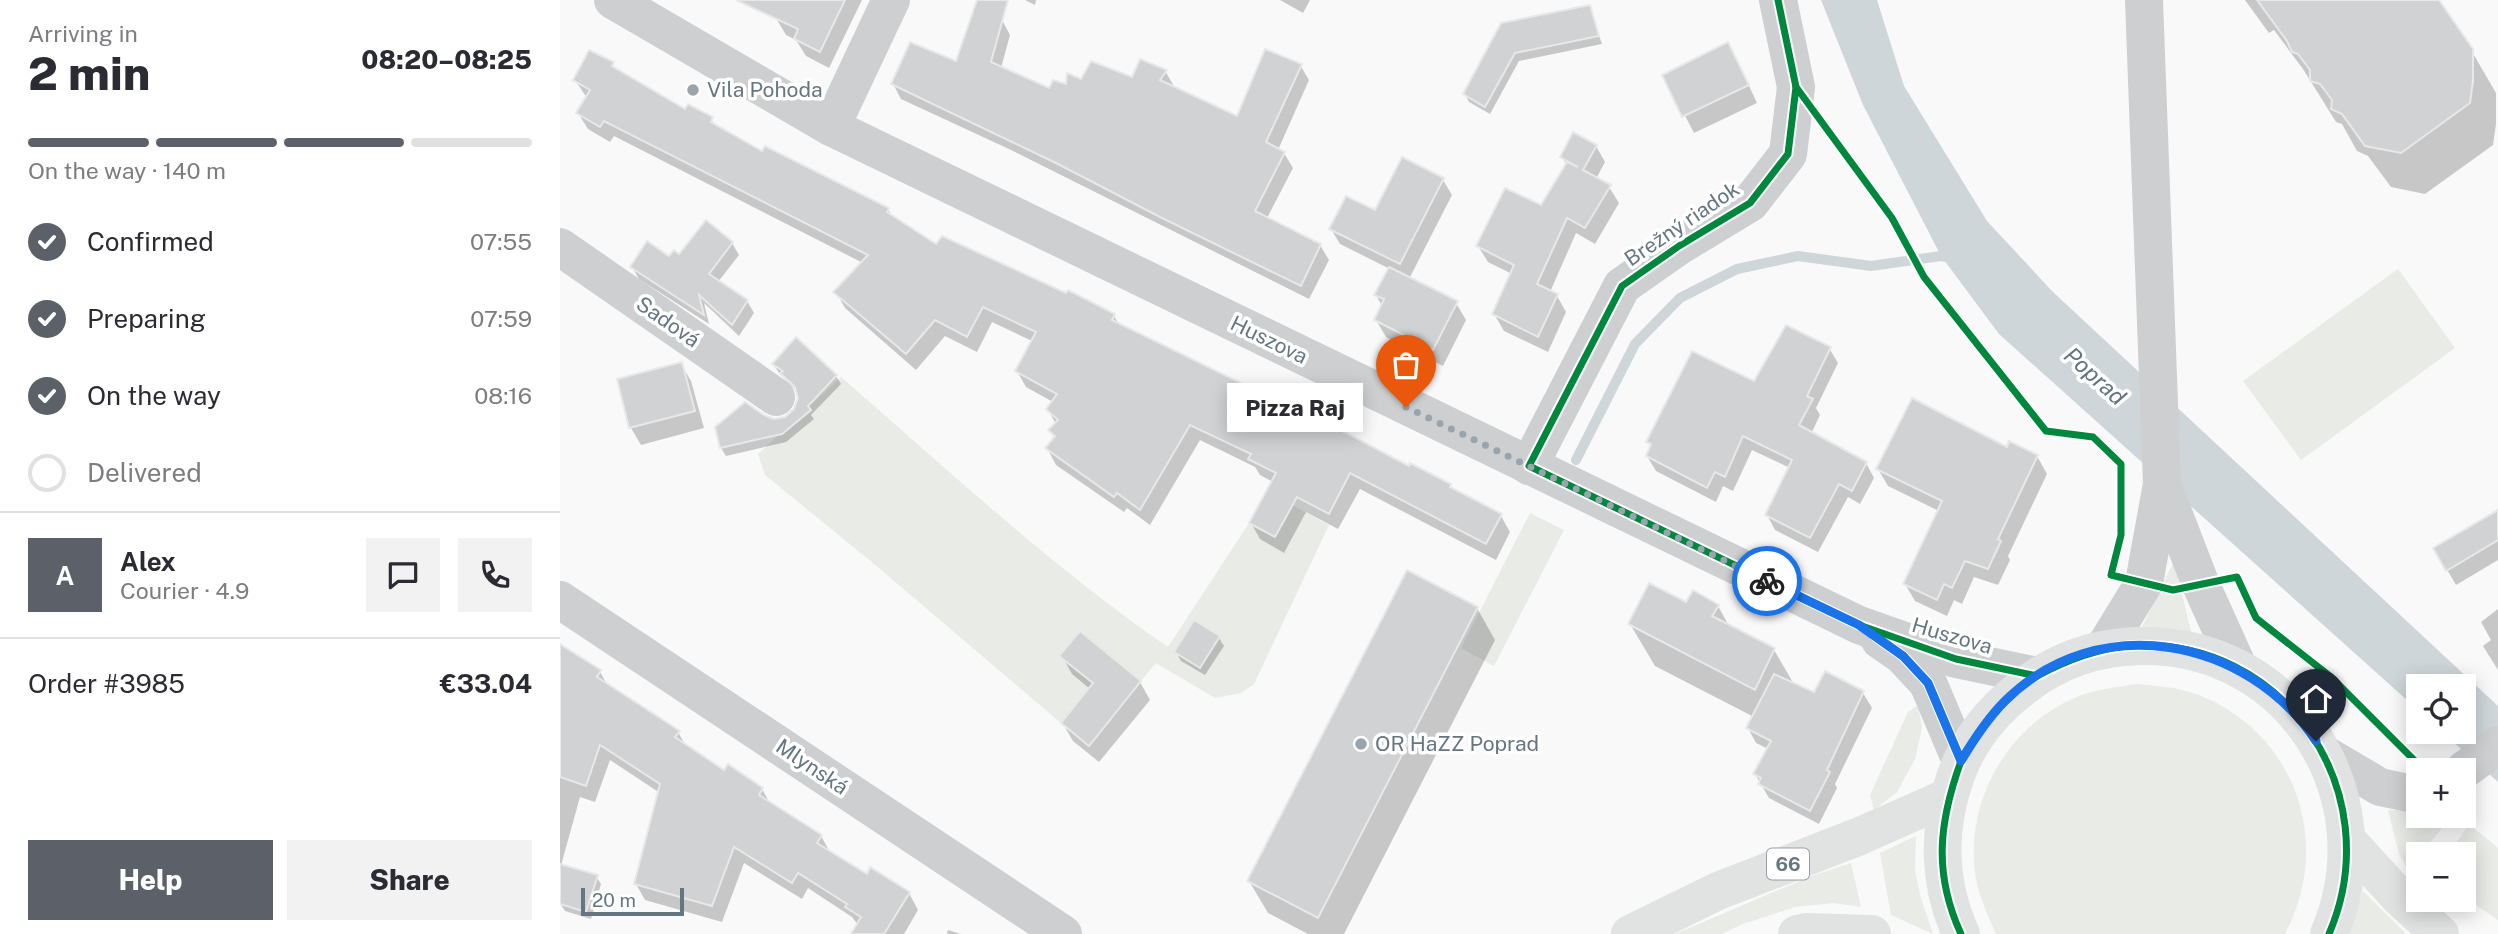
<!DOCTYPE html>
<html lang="en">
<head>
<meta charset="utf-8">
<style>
  :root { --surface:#fff; --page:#f2f2f3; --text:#2b2b33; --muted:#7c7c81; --line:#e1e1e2; --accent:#5c6169 }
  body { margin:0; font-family:"Public Sans",sans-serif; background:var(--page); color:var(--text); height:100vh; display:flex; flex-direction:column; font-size:26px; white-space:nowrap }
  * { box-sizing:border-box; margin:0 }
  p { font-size:23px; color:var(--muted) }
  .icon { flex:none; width:38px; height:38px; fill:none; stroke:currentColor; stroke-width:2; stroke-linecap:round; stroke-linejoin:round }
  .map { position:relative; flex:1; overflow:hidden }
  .details { display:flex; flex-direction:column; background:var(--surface); width:560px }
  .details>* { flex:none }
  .fabs { position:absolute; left:1846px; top:674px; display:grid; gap:14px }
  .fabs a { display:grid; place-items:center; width:70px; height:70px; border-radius:0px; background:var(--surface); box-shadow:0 4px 18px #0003; font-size:35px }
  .scale { position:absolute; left:21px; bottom:18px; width:103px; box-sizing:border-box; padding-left:7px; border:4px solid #657683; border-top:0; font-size:19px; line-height:24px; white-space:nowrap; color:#657683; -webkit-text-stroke:5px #fff; paint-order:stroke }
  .pin { position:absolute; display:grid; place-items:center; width:60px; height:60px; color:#fff; margin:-72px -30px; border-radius:50% 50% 50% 0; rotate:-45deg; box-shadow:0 0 7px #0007 }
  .pin .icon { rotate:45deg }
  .courier { position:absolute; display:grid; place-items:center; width:70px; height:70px; margin:-35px; border:5px solid #1a73e8; border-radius:50%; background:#fff; color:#222; box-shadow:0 2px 9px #0007 }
  .bubble { position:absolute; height:49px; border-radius:0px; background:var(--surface); box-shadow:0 4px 18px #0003; font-size:23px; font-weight:800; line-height:49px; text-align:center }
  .head em { font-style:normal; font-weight:800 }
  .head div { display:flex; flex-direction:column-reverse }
  .head { display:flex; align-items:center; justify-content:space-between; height:119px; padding:0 28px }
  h1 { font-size:46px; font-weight:800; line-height:52px }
  .bar { display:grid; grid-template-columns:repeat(4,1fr); gap:10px 7px; align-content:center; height:84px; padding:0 28px }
  .bar i { height:9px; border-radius:5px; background:var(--line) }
  .bar .selected { background:var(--accent) }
  .bar p { grid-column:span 4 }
  .line { display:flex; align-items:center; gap:18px; padding:0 28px; border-top:2px solid var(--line) }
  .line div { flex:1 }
  .round { display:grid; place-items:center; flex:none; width:74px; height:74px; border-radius:0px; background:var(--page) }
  ol { padding:0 28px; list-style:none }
  li { display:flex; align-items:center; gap:21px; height:77px }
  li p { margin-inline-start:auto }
  li .icon { padding:7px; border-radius:50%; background:var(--accent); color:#fff; stroke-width:4 }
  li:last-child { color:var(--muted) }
  li i { width:38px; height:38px; border:4px solid var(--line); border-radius:50% }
  .action { display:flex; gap:14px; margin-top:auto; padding:14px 28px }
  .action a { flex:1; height:80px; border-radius:0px; background:var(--accent); color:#fff; font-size:28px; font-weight:800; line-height:80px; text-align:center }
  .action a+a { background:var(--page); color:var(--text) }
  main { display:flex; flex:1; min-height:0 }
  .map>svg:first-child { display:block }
</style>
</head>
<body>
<main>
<section class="details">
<div class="head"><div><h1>2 min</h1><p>Arriving in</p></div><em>08:20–08:25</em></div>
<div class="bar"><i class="selected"></i><i class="selected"></i><i class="selected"></i><i></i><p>On the way · 140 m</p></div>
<ol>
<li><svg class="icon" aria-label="check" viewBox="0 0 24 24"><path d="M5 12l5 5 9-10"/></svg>Confirmed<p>07:55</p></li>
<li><svg class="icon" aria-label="check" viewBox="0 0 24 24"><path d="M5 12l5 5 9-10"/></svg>Preparing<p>07:59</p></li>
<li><svg class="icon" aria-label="check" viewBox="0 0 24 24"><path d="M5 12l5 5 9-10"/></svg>On the way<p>08:16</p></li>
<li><i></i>Delivered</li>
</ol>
<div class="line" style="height:126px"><b class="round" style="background:var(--accent);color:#fff">A</b><div><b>Alex</b><p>Courier · 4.9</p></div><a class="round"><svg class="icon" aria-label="chat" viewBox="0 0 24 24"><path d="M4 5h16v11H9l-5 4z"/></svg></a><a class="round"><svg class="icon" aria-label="phone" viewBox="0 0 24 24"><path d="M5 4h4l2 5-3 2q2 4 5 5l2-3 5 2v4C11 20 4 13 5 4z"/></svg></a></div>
<div class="line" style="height:91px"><div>Order #3985</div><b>€33.04</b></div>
<div class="action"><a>Help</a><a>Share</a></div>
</section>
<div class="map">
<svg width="1938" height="934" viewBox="0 0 1938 934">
  <rect width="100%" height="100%" fill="#f9f9f9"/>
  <g fill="#e8ebe6">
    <path d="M 1838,269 L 1895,348 L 1741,460 L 1683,381 Z"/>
    <path d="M 281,377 C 388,470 492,567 608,647 L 689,523 L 715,537 L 732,505 L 769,525 L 694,684 L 681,693 L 655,698 L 596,663 L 581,681 L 520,631 L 500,656 L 533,683 L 501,723 L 313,563 L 205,475 L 198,454 Z"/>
    <path d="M 970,513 L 1004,530 L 934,666 L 901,648 Z"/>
    <path d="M 1614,561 L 1633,639 L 1581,629 Z"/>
    <path d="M 1577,684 C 1597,686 1617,687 1636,694 C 1735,731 1774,842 1725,934 L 1436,934 C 1429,918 1421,901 1417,884 C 1401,806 1446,725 1519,696 C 1538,689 1558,687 1577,684 Z"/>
    <path d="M 1358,705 L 1362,728 L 1355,759 L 1337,792 L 1314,810 L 1310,795 L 1348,712 Z"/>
    <path d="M 1828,810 L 1858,810 L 1858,816 L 1892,816 L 1848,869 L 1839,854 Z"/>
    <path d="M 1909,824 L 1938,848 L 1938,920 L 1904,897 L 1904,854 L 1889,854 Z"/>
    <path d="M 1356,836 L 1355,869 L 1360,895 L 1373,934 L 1331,915 L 1320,853 Z"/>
    <path d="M 1291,863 L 1301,907 L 1274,903 L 1235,907 L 1180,925 L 1162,934 L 1115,934 L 1249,877 Z"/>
    <path d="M 1803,891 L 1846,934 L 1788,934 Z"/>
  </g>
  <path fill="#ced6d9" d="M 1261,0 L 1317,0 L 1344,86 L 1427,221 L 1493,292 L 1938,706 L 1938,782 L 1882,732 L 1904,732 L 1904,686 L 1858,686 L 1858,710 L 1439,334 L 1381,256 L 1303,105 Z"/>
  <g fill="#0003">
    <path d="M 225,0 L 302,0 L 269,68 L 246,56 L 236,40 L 226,35 L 216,18 Z"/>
    <path d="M 465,0 L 476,0 L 475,5 Z"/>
    <path d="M 720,0 L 750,0 L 743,13 Z"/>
    <path d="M 1685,0 L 1876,0 L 1911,50 L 1936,93 L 1936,124 L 1933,145 L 1865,194 L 1831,187 L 1808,156 L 1797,151 L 1782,124 L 1776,122 L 1743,69 L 1714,30 L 1709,33 Z"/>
    <path d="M 1029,7 L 1042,44 L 959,61 L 930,114 L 909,102 L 905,94 L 942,25 Z"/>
    <path d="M 442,20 L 450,35 L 441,68 L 490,90 L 522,82 L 573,79 L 605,71 L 614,86 L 613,88 L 678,118 L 740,65 L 749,80 L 718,150 L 724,153 L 733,168 L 707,218 L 760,245 L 769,260 L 749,299 L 451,150 L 341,99 L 333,84 L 397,64 Z"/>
    <path d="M 1178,62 L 1197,103 L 1134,133 L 1104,75 Z"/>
    <path d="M 52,64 L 56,70 L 125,111 L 151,119 L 157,128 L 203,154 L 328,209 L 333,218 L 377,247 L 554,316 L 560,326 L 849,468 L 890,485 L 893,491 L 941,516 L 950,532 L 936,560 L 800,489 L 778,529 L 746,512 L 724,553 L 700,539 L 691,523 L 713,482 L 700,475 L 695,467 L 640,440 L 590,525 L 567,508 L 564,512 L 496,465 L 487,448 L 495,439 L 490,431 L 496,424 L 488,410 L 493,402 L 466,387 L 457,371 L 472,341 L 432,322 L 417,352 L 385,336 L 356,370 L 285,308 L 276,292 L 303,263 L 54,136 L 50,142 L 28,129 L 18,113 L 27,98 L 15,80 Z"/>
    <path d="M 1036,146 L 1045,162 L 1036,179 L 1049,187 L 1059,203 L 1035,244 L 1016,233 L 990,292 L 997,296 L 1006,312 L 988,352 L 944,331 L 934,314 L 952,274 L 928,262 L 918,246 L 982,208 L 1007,165 L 1002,157 Z"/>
    <path d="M 883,180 L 892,195 L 849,279 L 896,303 L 906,320 L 883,366 L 826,337 L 816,320 L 822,306 L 816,295 L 830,269 L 780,244 L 771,229 L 816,213 Z"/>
    <path d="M 146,222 L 172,243 L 179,255 L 158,282 L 187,301 L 194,313 L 179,336 L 144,303 L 149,324 L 79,279 L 72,267 L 119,256 Z"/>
    <path d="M 1269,348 L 1278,363 L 1256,408 L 1260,415 L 1251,434 L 1306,463 L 1314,478 L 1300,504 L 1288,497 L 1258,552 L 1215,530 L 1207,515 L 1230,468 L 1192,450 L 1173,491 L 1163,486 L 1156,502 L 1096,471 L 1087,456 L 1091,447 L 1088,442 L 1195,383 Z"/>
    <path d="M 121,364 L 131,381 L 144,428 L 81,445 L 71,428 L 59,381 Z"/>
    <path d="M 214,365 L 276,376 L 281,384 L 251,415 L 254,419 L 226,442 L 166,456 L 161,448 L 213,420 L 225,419 L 236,410 L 240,398 L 237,391 L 219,373 Z"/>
    <path d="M 1477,456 L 1487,474 L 1448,556 L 1450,560 L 1438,585 L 1414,577 L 1402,604 L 1394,600 L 1387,616 L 1355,601 L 1345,584 L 1379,511 L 1328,486 L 1318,469 Z"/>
    <path d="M 1938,512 L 1938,560 L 1896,585 L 1875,549 Z"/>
    <path d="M 1127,604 L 1158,606 L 1169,626 L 1214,650 L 1235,686 L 1254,695 L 1266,674 L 1303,693 L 1312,708 L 1275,784 L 1277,788 L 1259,824 L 1209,798 L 1195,774 L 1208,749 L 1196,743 L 1188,728 L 1194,717 L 1095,666 L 1070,624 Z"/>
    <path d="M 917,608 L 935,640 L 784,934 L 748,934 L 708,913 L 689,881 Z"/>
    <path d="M 1938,609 L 1938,670 L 1923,646 L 1931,640 L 1921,622 Z"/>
    <path d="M 520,633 L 580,682 L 590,700 L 539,762 L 513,741 L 503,724 L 530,689 L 512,674 L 502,656 Z"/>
    <path d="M 659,638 L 664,646 L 645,675 L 621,661 L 616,652 Z"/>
    <path d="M 0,646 L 40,672 L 48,686 L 118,732 L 127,748 L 164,772 L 202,789 L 211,805 L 261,836 L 271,854 L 307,876 L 349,893 L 358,910 L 344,934 L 296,934 L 298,925 L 292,917 L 248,888 L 242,899 L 184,863 L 162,922 L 85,900 L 76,884 L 100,793 L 50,760 L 35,802 L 20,797 L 0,869 Z"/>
    <path d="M 36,876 L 41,884 L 31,919 L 5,911 L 0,903 Z"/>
    <path d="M 388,930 L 401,934 L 387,934 Z"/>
  </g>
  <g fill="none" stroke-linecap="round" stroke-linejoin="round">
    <path stroke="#ced6d9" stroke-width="10" d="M 1016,460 L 1075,344 L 1120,298 L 1177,269 L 1238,256 L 1311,266 L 1381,256 L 1392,258"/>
  </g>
  <g fill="#d0d2d3" stroke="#e8e8e8" stroke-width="2">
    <path d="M 176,0 L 285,0 L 260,52 L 234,39 L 238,29 Z"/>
    <path d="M 417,0 L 448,0 L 431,62 L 489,88 L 493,80 L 506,84 L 507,73 L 521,79 L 531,61 L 572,77 L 580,59 L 607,70 L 600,80 L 677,116 L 705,49 L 742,64 L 706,142 L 725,152 L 695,211 L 761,244 L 741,286 L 600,217 L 496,163 L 331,84 L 350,42 L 396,61 Z"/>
    <path d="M 1697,0 L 1879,0 L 1913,49 L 1913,81 L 1910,103 L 1841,153 L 1805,146 L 1782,114 L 1771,109 L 1772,100 L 1760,84 L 1750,81 L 1750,70 L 1738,54 L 1732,52 L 1727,41 Z"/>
    <path d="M 1030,5 L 1039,36 L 955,53 L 925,107 L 903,94 L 941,23 Z"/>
    <path d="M 1168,42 L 1189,85 L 1122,117 L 1102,75 Z"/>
    <path d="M 29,50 L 54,62 L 52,66 L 125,109 L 128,104 L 153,117 L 151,122 L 202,151 L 205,146 L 329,208 L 327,212 L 376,244 L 382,236 L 506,293 L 508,290 L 555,314 L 552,320 L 716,400 L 718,397 L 849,466 L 850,463 L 891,484 L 890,487 L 942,514 L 926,544 L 790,473 L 769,514 L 737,497 L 715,537 L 689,523 L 716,473 L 688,459 L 691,454 L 630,425 L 580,510 L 557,493 L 554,497 L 485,448 L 495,436 L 488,430 L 498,420 L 486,409 L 497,394 L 455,371 L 476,332 L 423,307 L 407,337 L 375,320 L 346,354 L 273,292 L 308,255 L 44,121 L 40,127 L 16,113 L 30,90 L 13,80 Z"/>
    <path d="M 1013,132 L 1037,145 L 1023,170 L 1051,185 L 1025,228 L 1007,218 L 977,284 L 998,294 L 978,337 L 932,314 L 954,265 L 916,246 L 945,188 L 981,205 L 1007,162 L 1018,167 L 1000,157 Z"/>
    <path d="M 842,157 L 884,178 L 840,264 L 769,229 L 786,196 L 815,210 Z"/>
    <path d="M 146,220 L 173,242 L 149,274 L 188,300 L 172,325 L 139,295 L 144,315 L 70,267 L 87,241 L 109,256 L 114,250 L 119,254 Z"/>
    <path d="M 829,267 L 898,301 L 873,350 L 814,320 L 824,299 L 814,295 Z"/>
    <path d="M 1226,325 L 1271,347 L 1247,396 L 1253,399 L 1239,425 L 1307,462 L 1292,491 L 1279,484 L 1250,538 L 1205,515 L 1232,460 L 1183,436 L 1165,477 L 1155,472 L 1147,488 L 1086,456 L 1091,444 L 1086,442 L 1132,351 L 1194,381 Z"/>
    <path d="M 236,337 L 277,375 L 248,406 L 251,410 L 222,434 L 160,448 L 155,427 L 185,402 L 204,415 L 214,419 L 225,417 L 234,409 L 238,398 L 235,387 L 220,373 L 223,371 L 212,364 Z"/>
    <path d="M 122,362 L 135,411 L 69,428 L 57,379 Z"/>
    <path d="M 1352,398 L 1447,447 L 1449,441 L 1478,455 L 1438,539 L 1441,541 L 1428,569 L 1405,561 L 1392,588 L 1384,584 L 1377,600 L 1343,584 L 1382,501 L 1316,469 Z"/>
    <path d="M 1938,510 L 1938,540 L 1886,571 L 1873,548 Z"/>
    <path d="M 847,570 L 918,607 L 758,918 L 687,881 Z"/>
    <path d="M 1089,583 L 1126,602 L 1133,590 L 1159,605 L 1152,616 L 1215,648 L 1195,690 L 1068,624 Z"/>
    <path d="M 634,620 L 660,636 L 640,668 L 614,652 Z"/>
    <path d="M 520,631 L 581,681 L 529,746 L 501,723 L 533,683 L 499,656 Z"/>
    <path d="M 0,644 L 41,670 L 37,677 L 120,731 L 115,737 L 164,770 L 168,764 L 203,788 L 199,795 L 262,835 L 257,843 L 307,874 L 310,867 L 350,892 L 324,934 L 291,934 L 301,917 L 285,907 L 287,904 L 238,873 L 232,883 L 174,847 L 152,906 L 74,884 L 100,784 L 40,745 L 26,786 L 0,777 Z"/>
    <path d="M 1265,671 L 1304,691 L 1267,770 L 1270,772 L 1250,811 L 1198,784 L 1201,778 L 1193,774 L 1211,741 L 1186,728 L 1214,674 L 1254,692 Z"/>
    <path d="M 0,864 L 38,875 L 26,912 L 0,904 Z"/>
  </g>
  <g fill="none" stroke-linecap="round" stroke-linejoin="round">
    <g stroke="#cecfd0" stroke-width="38">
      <path d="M 53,0 L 271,127 L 1299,625 L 1396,659 L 1477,676"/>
      <path d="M 271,127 L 331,0"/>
      <path d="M 0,247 L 216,397"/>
      <path d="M 969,466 L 1062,286 L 1119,246 L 1190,203 L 1228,154 L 1236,87 L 1218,0"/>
      <path d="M 1602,484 L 1641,585 L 1679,669"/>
      <path d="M 0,600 L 503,934"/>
      <path d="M 1320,640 L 1343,656 L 1368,683 L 1401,761"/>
      <path d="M 1543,650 L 1584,583 L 1602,484 L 1584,0"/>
      <path d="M 1764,754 L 1820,787 L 1858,795"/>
      <path d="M 1904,770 L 1938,745"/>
    </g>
    <g stroke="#e1e2e2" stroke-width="38">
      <path d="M 1787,840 L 1840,898 L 1880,934"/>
      <path d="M 1070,934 L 1158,891 L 1300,836 L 1388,797"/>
      <path d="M 1237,934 L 1246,932 L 1312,934"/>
      <path d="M 1401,934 C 1378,883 1377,828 1396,775 C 1409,740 1433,710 1462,688 C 1496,661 1536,647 1579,646 C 1731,642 1828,797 1769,934"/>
    </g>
    <defs>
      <g id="cycleway">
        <path d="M 1218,0 L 1236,87 L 1228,154 L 1190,203 L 1119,246 L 1062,286 L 969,466 L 1299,625 L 1396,659 L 1477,676 C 1505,661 1535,649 1567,646 C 1724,634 1830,792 1769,934"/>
        <path d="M 1236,87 L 1332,218 L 1364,277 L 1486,431 L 1533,437 L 1561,464 L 1561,535 L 1551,575 L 1613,590 L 1677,577 L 1696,618 L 1771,677 L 1864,770"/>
        <path d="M 1316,637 L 1343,656 L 1368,683 L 1401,761 C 1379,822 1373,873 1401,934"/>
      </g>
    </defs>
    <use href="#cycleway" stroke="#fff" stroke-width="11"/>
    <use href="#cycleway" stroke="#00873e" stroke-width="7"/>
  </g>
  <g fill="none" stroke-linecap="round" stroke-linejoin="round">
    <path stroke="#99a4ac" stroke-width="7" stroke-dasharray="0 12.6" d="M 846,407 L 1207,581"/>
    <path stroke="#1a73e8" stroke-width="9" d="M 1207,581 L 1299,625 L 1343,656 L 1368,683 L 1401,761 C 1414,739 1427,719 1445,701 C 1537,609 1687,637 1756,741"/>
  </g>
  <g fill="#99a4ac" stroke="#fff" stroke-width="2.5">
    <circle cx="133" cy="90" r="7"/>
    <circle cx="801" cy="744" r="7"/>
  </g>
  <g text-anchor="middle" stroke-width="7" stroke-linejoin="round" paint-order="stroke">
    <rect fill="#fff" stroke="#939fa8" stroke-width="2" x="1207" y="848.5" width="42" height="31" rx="5"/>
    <g font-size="19" font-weight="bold" fill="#657683">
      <text x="1228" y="871">66</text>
    </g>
    <g font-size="21" fill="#657683" stroke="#fff" text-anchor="start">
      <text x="147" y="97">Vila Pohoda</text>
      <text x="815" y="751">OR HaZZ Poprad</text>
    </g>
    <g font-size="21" fill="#657683" stroke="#fff">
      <text transform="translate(1122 224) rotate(-34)" y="7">Brežný riadok</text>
      <text transform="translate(108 322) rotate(35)" y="7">Sadová</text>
      <text transform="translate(709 340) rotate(26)" y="7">Huszova</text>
      <text transform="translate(1392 636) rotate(16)" y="7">Huszova</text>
      <text transform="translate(252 767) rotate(34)" y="7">Mlynská</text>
    </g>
    <g font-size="23" font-style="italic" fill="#60757c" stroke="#fff">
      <text transform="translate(1535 376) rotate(42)" y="8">Poprad</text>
    </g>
  </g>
</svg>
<div class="fabs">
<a><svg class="icon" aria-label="locate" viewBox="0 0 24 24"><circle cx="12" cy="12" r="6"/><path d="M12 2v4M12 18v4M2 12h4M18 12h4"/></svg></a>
<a>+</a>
<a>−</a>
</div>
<div class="scale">20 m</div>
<div class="pin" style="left:846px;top:407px;background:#ea580c"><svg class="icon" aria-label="bag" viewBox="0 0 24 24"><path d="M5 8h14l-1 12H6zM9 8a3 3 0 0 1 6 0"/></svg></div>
<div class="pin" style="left:1756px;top:741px;background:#1f2937"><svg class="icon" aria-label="home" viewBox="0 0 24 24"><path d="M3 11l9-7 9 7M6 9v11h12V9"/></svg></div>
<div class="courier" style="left:1207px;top:581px"><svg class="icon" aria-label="bike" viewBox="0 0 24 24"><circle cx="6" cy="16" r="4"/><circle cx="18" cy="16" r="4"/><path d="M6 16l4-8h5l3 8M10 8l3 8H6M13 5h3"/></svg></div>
<div class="bubble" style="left:667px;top:383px;width:136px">Pizza Raj</div>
</div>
</main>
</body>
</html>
